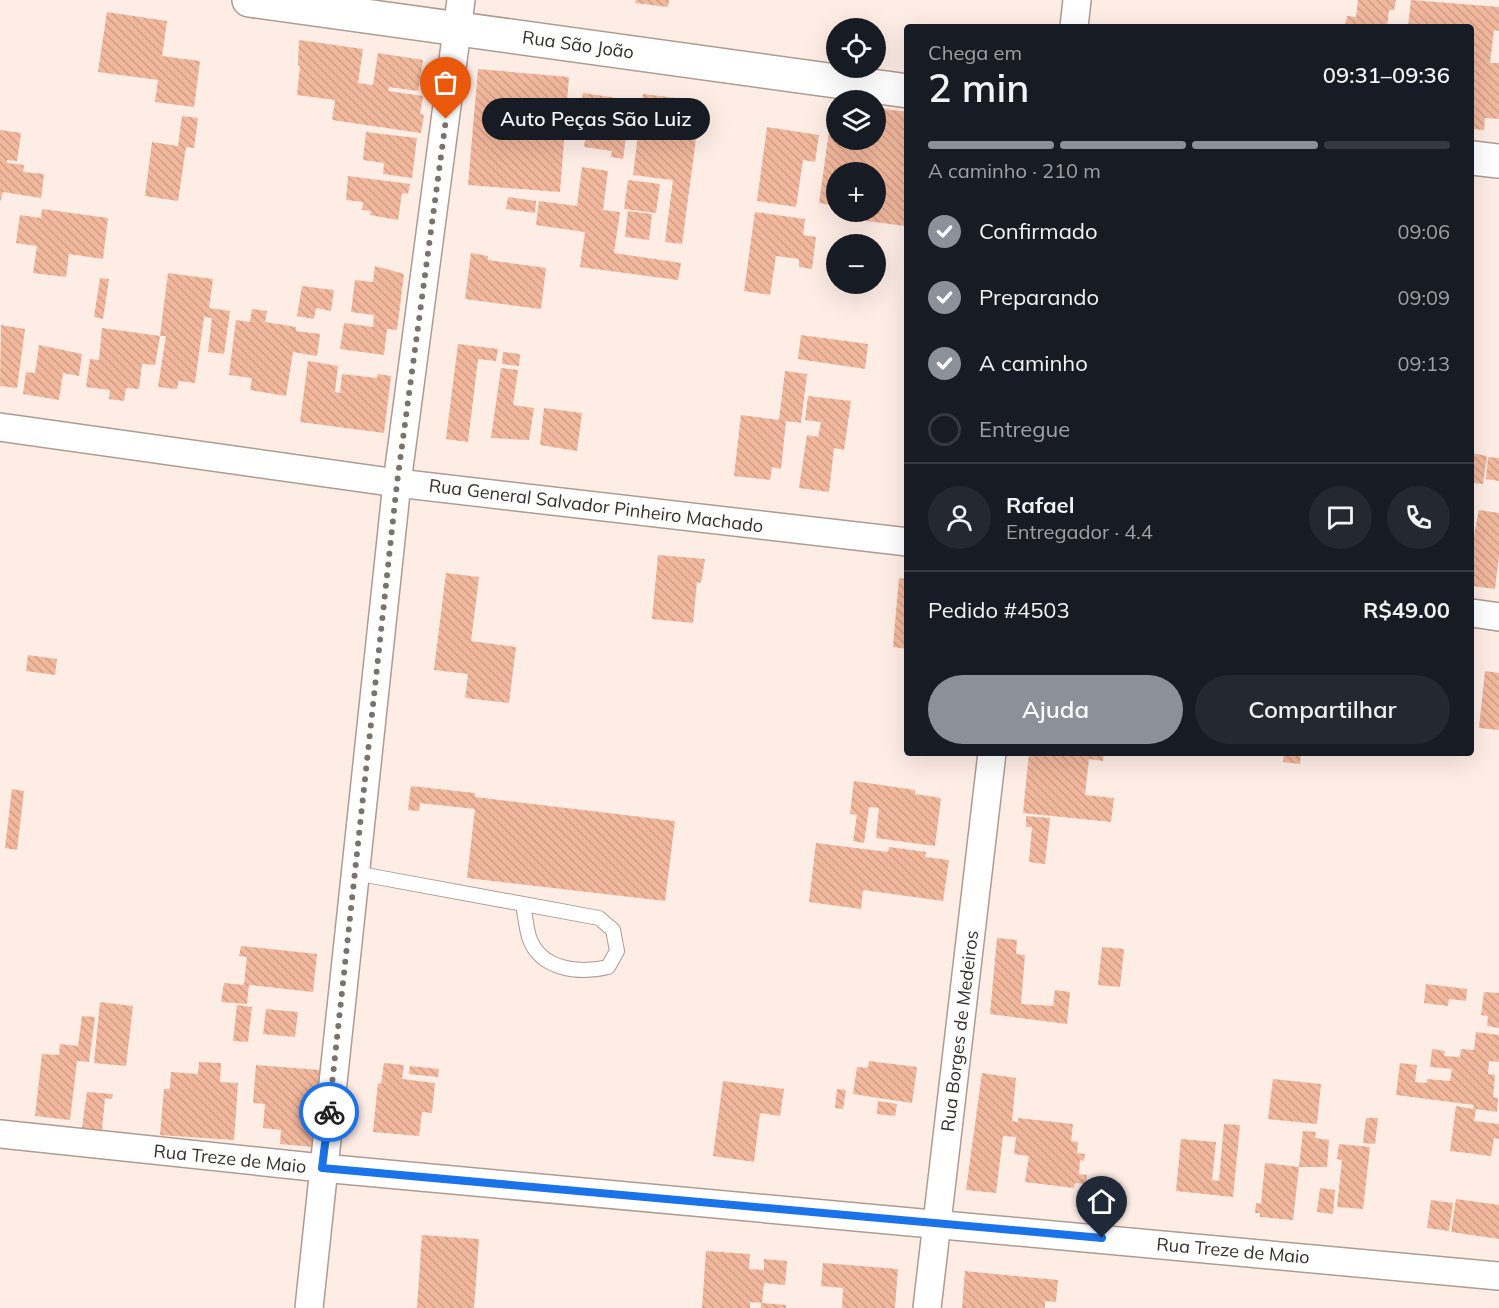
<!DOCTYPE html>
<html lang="pt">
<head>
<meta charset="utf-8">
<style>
  :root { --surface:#171b24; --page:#242831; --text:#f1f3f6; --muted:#9ea1a6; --line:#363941; --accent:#8c9099 }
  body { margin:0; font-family:Mulish,sans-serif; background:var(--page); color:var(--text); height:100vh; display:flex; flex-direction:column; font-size:22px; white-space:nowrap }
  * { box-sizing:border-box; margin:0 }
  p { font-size:20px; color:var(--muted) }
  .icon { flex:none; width:33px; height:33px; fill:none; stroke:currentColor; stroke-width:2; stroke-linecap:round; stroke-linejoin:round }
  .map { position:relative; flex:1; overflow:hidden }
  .panel { position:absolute; left:904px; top:24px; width:570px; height:732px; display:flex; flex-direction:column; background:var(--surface); border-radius:6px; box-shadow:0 6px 24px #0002 }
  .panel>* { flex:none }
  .fabs { position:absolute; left:826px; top:18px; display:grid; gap:12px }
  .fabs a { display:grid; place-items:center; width:60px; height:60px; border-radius:50%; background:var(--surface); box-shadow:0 6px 24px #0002; font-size:30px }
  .pin { position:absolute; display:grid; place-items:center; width:51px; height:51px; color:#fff; margin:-62px -26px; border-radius:50% 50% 50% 0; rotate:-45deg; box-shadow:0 0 6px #0007 }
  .pin .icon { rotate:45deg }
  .courier { position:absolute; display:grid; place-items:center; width:60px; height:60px; margin:-30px; border:4px solid #1a73e8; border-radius:50%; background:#fff; color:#222; box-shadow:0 2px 8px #0007 }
  .bubble { position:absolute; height:42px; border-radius:21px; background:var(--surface); box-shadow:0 6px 24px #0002; font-size:20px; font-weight:600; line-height:42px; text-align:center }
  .head em { font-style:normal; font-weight:600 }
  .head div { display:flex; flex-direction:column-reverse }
  .head { display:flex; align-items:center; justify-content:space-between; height:102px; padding:0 24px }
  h1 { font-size:39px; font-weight:600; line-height:45px }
  .bar { display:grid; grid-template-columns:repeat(4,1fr); gap:9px 6px; align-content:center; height:72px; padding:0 24px }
  .bar i { height:8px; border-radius:4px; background:var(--line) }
  .bar .current { background:var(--accent) }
  .bar p { grid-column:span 4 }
  .line { display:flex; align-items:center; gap:15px; padding:0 24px; border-top:2px solid var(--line) }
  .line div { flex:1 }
  .round { display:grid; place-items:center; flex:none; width:63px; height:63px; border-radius:32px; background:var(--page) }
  ol { padding:0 24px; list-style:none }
  li { display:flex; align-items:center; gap:18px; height:66px }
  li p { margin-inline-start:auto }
  li .icon { padding:6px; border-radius:50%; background:var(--accent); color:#fff; stroke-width:4 }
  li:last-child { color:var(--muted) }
  li i { width:33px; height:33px; border:3px solid var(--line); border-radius:50% }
  .cta { display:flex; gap:12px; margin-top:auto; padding:12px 24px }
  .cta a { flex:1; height:69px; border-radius:36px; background:var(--accent); color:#fff; font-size:24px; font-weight:600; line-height:69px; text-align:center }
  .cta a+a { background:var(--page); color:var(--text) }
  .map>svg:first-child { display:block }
</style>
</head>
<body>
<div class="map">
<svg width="1499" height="1308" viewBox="0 0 1499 1308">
  <defs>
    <pattern id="building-back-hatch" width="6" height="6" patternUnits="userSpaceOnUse" patternTransform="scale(1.5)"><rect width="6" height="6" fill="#f2b89d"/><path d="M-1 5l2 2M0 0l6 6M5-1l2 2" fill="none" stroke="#d09e87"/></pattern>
  </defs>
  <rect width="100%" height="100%" fill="#feede5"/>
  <g fill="url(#building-back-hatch)">
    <path d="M 636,0 L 669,0 L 668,7 L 635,3 Z"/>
    <path d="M 1358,0 L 1396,0 L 1394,10 L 1389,10 L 1387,27 L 1345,27 L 1347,16 L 1356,17 Z"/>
    <path d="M 1411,0 L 1499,7 L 1499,31 L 1494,30 L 1490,63 L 1499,63 L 1499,119 L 1485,118 L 1484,130 L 1472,129 L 1472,27 L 1441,27 L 1433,24 L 1433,27 L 1408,27 Z"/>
    <path d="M 107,12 L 167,21 L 162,56 L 200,61 L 194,107 L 155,102 L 158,80 L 98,72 Z"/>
    <path d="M 299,40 L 363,49 L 358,83 L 373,85 L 378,53 L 423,60 L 418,91 L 389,87 L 388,91 L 423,96 L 420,114 L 424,115 L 421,133 L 332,120 L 335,100 L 297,95 L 300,66 L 298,65 Z"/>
    <path d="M 478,69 L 569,77 L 560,192 L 468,185 Z"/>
    <path d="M 583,93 L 631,100 L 623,159 L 611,157 L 612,151 L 584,147 L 589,113 L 580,112 Z"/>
    <path d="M 643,94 L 701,101 L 682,244 L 665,242 L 673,180 L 633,175 Z"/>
    <path d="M 876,108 L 908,112 L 908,206 L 905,226 L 859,220 L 860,212 L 876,212 L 876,172 L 837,172 L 837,206 L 819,203 L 830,124 L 837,125 L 837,140 L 876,140 Z"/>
    <path d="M 182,116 L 198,118 L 194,148 L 186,147 L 178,201 L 145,196 L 152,142 L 178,146 Z"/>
    <path d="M 767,127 L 819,135 L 815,162 L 803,160 L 796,207 L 757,201 Z"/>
    <path d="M 0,130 L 21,133 L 17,161 L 7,160 L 7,163 L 24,165 L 23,172 L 44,174 L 41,198 L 3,192 L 0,202 Z"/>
    <path d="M 366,132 L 417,138 L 412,178 L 383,174 L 384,163 L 363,160 Z"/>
    <path d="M 582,167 L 608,171 L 603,210 L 620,212 L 614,253 L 681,263 L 678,280 L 580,267 L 585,232 L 536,225 L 539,201 L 577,206 Z"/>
    <path d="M 348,176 L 410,184 L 408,194 L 402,193 L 398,220 L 370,215 L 371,211 L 362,210 L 363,202 L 346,200 Z"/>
    <path d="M 628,180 L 660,184 L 656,213 L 624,209 Z"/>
    <path d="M 508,197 L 536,201 L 535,213 L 506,209 Z"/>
    <path d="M 42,209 L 108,218 L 103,259 L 69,254 L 66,277 L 33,273 L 37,246 L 16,243 L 20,215 L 41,218 Z"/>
    <path d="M 628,211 L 652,214 L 649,240 L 625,237 Z"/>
    <path d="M 755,212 L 805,219 L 803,235 L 816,237 L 812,269 L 799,267 L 799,259 L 776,256 L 770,295 L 744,291 Z"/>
    <path d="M 471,253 L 488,256 L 488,260 L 546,268 L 541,309 L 465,299 Z"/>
    <path d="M 375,266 L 404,274 L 397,330 L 387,329 L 384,355 L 340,349 L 344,323 L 373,327 L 374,315 L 351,312 L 355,280 L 373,282 Z"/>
    <path d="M 168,273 L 213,279 L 209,308 L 230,311 L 224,354 L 208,352 L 212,318 L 204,317 L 195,383 L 179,381 L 177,389 L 158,387 L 166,336 L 160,336 Z"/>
    <path d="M 100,278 L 109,279 L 103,319 L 94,317 Z"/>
    <path d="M 302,286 L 334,290 L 331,311 L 316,308 L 314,319 L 297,316 Z"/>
    <path d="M 252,309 L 267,311 L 265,322 L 296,327 L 296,331 L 320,334 L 317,356 L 293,352 L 286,396 L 250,390 L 252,378 L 229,375 L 236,320 L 250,322 Z"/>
    <path d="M 1,325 L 25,329 L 17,388 L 0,386 Z"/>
    <path d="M 102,328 L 160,336 L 155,365 L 142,364 L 139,389 L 126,388 L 124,401 L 109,399 L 110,390 L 86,387 L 90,359 L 99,360 Z"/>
    <path d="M 801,335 L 868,344 L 865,369 L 798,359 Z"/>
    <path d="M 458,344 L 498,349 L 496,361 L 478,359 L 468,442 L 446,439 Z"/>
    <path d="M 39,345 L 82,354 L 79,376 L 63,373 L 59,400 L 23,394 L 26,372 L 35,373 Z"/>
    <path d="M 503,352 L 520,354 L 519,366 L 502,364 Z"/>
    <path d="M 308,361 L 338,366 L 335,392 L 340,393 L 342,374 L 377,378 L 378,374 L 391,376 L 384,433 L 300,422 Z"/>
    <path d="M 501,368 L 518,370 L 513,405 L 534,408 L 529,440 L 491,438 Z"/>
    <path d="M 785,371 L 807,374 L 801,423 L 786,421 L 781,469 L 772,467 L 770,480 L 734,476 L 741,415 L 779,420 Z"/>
    <path d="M 808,396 L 851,401 L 844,450 L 834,448 L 829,492 L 799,488 L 807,435 L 818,437 L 821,422 L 805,420 Z"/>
    <path d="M 544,408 L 582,413 L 577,451 L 540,445 Z"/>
    <path d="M 1472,453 L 1487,456 L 1483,484 L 1474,483 L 1473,494 Z"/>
    <path d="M 1488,457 L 1499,458 L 1499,481 L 1486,479 Z"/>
    <path d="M 1479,510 L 1499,513 L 1499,556 L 1495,589 L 1472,586 L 1472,545 Z"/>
    <path d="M 658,555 L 705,559 L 701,583 L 697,582 L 693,623 L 652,619 Z"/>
    <path d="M 446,573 L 479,577 L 471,641 L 516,647 L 509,703 L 465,698 L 468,674 L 434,670 Z"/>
    <path d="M 899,578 L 908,579 L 908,649 L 893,647 Z"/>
    <path d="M 28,655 L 57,659 L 55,675 L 26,671 Z"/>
    <path d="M 1485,671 L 1499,673 L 1499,730 L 1479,728 Z"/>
    <path d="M 1029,753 L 1104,753 L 1103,761 L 1089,759 L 1085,795 L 1114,798 L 1111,822 L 1023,813 Z"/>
    <path d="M 1284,753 L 1301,753 L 1300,764 L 1283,762 Z"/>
    <path d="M 854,781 L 915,790 L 915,794 L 941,798 L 935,846 L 876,838 L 879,808 L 869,807 L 864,843 L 853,841 L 857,815 L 850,814 Z"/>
    <path d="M 411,786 L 475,793 L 475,797 L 675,821 L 665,901 L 467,878 L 475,809 L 420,803 L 419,811 L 408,810 Z"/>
    <path d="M 12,789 L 24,791 L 17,850 L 5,848 Z"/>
    <path d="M 1026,816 L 1050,818 L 1045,864 L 1029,862 L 1032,827 L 1026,827 Z"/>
    <path d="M 816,843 L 888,852 L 889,847 L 926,852 L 925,857 L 949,860 L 943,901 L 863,890 L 861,909 L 809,902 Z"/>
    <path d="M 997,938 L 1017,940 L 1016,954 L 1025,955 L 1021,1004 L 1053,1006 L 1055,990 L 1070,992 L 1067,1024 L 990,1014 Z"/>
    <path d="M 241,946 L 317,954 L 313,992 L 249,985 L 247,1004 L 221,1002 L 224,983 L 244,985 L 247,957 L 239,956 Z"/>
    <path d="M 1102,947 L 1124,949 L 1120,987 L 1098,985 Z"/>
    <path d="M 1426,984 L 1467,989 L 1466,1001 L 1449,999 L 1448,1006 L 1424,1003 Z"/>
    <path d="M 1484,992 L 1499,993 L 1499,1028 L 1487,1026 L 1488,1016 L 1481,1015 Z"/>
    <path d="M 100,1002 L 133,1006 L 126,1066 L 94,1063 Z"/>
    <path d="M 237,1005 L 252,1007 L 248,1042 L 233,1041 Z"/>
    <path d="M 266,1009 L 298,1012 L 295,1037 L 263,1034 Z"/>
    <path d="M 82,1016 L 95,1017 L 89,1062 L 77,1061 L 70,1120 L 35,1116 L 42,1054 L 59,1055 L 60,1044 L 78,1046 Z"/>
    <path d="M 1476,1032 L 1499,1035 L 1499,1062 L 1489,1061 L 1488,1074 L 1495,1075 L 1493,1097 L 1498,1098 L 1497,1112 L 1476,1109 L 1474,1121 L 1499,1124 L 1499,1139 L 1494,1138 L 1491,1156 L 1450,1151 L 1456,1106 L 1473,1109 L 1474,1105 L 1396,1095 L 1400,1063 L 1417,1065 L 1415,1082 L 1427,1083 L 1427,1079 L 1450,1081 L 1452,1069 L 1430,1067 L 1432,1049 L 1445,1051 L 1444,1056 L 1460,1057 L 1461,1049 L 1474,1050 Z"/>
    <path d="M 869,1061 L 917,1067 L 912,1103 L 853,1094 L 857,1067 L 868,1068 Z"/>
    <path d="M 199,1062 L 221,1063 L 220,1082 L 238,1083 L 234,1140 L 160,1135 L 164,1089 L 170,1089 L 171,1072 L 198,1074 Z"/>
    <path d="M 384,1063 L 404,1065 L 402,1079 L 435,1083 L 432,1113 L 422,1112 L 419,1136 L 373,1132 L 378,1083 L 381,1084 Z"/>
    <path d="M 256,1065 L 320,1070 L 313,1147 L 280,1144 L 281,1130 L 263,1128 L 265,1104 L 253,1103 Z"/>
    <path d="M 410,1066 L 439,1069 L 438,1077 L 409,1074 Z"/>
    <path d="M 982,1073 L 1016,1078 L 1012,1121 L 1018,1122 L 1018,1118 L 1073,1124 L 1071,1141 L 1078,1142 L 1077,1153 L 1085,1154 L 1084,1161 L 1080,1160 L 1079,1174 L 1087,1175 L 1086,1184 L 1075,1183 L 1074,1188 L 1025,1182 L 1029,1156 L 1014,1154 L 1016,1137 L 1003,1136 L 996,1193 L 966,1190 Z"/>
    <path d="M 1273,1079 L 1321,1084 L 1317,1124 L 1268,1119 Z"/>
    <path d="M 723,1081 L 784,1089 L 780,1116 L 760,1113 L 754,1162 L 713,1156 Z"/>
    <path d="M 837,1089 L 846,1090 L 843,1109 L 835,1108 Z"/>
    <path d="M 87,1092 L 113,1094 L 112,1099 L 105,1098 L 102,1130 L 82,1128 Z"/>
    <path d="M 878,1101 L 897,1104 L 895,1116 L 877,1114 Z"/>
    <path d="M 1366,1118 L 1378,1118 L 1375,1144 L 1363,1143 Z"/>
    <path d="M 1224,1124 L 1240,1125 L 1233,1197 L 1176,1191 L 1181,1139 L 1216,1142 L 1212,1180 L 1219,1181 Z"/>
    <path d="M 1303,1131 L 1316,1132 L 1315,1138 L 1329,1140 L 1327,1167 L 1299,1167 Z"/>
    <path d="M 1339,1144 L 1370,1147 L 1363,1209 L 1337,1207 L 1342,1160 L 1337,1159 Z"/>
    <path d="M 1265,1163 L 1299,1167 L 1293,1220 L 1260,1217 L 1260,1213 L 1255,1213 L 1256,1203 L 1261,1204 Z"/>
    <path d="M 1320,1188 L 1335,1190 L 1333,1214 L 1317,1212 Z"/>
    <path d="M 1456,1199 L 1499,1205 L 1499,1239 L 1451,1232 Z"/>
    <path d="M 1431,1200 L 1453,1203 L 1449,1231 L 1427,1228 Z"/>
    <path d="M 422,1235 L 479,1239 L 474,1308 L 417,1308 Z"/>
    <path d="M 706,1251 L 750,1254 L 749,1269 L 764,1270 L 764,1259 L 787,1261 L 785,1285 L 764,1283 L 762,1303 L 750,1302 L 750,1308 L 702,1308 Z"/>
    <path d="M 823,1263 L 898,1269 L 895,1308 L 842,1308 L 843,1288 L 821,1286 Z"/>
    <path d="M 965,1271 L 1058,1280 L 1056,1302 L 1045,1301 L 1045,1308 L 962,1308 Z"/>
    <path d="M 761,1303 L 786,1305 L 786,1308 L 761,1308 Z"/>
  </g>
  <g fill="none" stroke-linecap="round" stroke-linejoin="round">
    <defs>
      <path id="service" d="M 355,873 L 599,918 L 613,930 L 617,951 L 608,967 C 579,974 540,970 529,937 C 526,926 525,915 523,904"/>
      <g id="minor">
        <path d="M 1074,27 L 1077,0"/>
        <path d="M 0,427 L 397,483 L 908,542"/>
        <path d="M 1472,613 L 1499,617"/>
        <path d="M 0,1134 L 322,1168 L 1499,1276"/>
        <path d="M 309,1308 L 397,483 L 461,0"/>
        <path d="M 927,1308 L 992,753"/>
      </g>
      <g id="secondary">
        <path d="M 249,0 L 908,91"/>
        <path d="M 1472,158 L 1499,161"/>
      </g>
    </defs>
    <use href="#service" stroke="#ae9b92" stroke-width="16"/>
    <use href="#minor" stroke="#ae9b92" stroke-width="30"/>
    <use href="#secondary" stroke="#ae9b92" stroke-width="36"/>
    <use href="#service" stroke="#fff" stroke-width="14"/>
    <use href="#minor" stroke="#fff" stroke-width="27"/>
    <use href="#secondary" stroke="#fff" stroke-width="33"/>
  </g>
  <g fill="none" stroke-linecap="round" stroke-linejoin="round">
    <path stroke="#7c726c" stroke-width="6" stroke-dasharray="0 10.8" d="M 329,1112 L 397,483 L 446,119"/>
    <path stroke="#1a73e8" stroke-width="8" d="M 329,1112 L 322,1168 L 1102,1238"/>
  </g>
  <g text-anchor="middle" stroke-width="5" stroke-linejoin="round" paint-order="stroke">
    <g font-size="18" fill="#362f2b" stroke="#fefefe">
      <text transform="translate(578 45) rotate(8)" y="6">Rua São João</text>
      <text transform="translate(596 506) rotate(7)" y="6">Rua General Salvador Pinheiro Machado</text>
      <text transform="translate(960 1031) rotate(-83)" y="6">Rua Borges de Medeiros</text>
      <text transform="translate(230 1159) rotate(6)" y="6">Rua Treze de Maio</text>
      <text transform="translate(1233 1251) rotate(5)" y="6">Rua Treze de Maio</text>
    </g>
  </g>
</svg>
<div class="fabs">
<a><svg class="icon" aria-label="locate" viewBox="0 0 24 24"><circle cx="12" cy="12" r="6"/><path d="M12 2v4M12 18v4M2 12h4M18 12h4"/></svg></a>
<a><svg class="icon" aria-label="layers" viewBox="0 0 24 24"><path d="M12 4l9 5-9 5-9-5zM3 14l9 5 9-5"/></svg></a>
<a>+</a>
<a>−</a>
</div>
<div class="pin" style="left:446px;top:119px;background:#ea580c"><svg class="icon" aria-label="bag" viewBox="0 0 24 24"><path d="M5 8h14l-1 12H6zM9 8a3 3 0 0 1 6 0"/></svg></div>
<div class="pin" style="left:1102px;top:1238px;background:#1f2937"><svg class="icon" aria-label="home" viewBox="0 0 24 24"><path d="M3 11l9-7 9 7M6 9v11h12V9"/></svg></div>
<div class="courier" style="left:329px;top:1112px"><svg class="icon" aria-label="bike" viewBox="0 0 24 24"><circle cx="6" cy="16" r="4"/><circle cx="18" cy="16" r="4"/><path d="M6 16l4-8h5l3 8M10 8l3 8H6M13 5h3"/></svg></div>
<div class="bubble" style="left:482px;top:98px;width:228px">Auto Peças São Luiz</div>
<section class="panel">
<div class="head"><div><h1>2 min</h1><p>Chega em</p></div><em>09:31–09:36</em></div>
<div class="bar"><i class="current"></i><i class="current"></i><i class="current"></i><i></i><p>A caminho · 210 m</p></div>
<ol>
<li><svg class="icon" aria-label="check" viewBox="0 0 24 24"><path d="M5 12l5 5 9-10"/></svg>Confirmado<p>09:06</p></li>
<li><svg class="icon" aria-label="check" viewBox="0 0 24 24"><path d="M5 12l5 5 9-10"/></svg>Preparando<p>09:09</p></li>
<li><svg class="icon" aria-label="check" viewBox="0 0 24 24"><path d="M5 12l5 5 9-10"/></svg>A caminho<p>09:13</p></li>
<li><i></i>Entregue</li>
</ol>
<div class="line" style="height:108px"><a class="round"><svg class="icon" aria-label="person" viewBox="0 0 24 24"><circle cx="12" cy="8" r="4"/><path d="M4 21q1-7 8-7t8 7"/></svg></a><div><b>Rafael</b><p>Entregador · 4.4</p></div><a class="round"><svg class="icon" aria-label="chat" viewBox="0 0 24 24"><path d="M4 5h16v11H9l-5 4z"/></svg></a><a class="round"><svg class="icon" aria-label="phone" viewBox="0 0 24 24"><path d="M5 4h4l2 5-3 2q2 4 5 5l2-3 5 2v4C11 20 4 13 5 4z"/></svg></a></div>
<div class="line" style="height:78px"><div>Pedido #4503</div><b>R$49.00</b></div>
<div class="cta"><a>Ajuda</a><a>Compartilhar</a></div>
</section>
</div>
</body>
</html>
